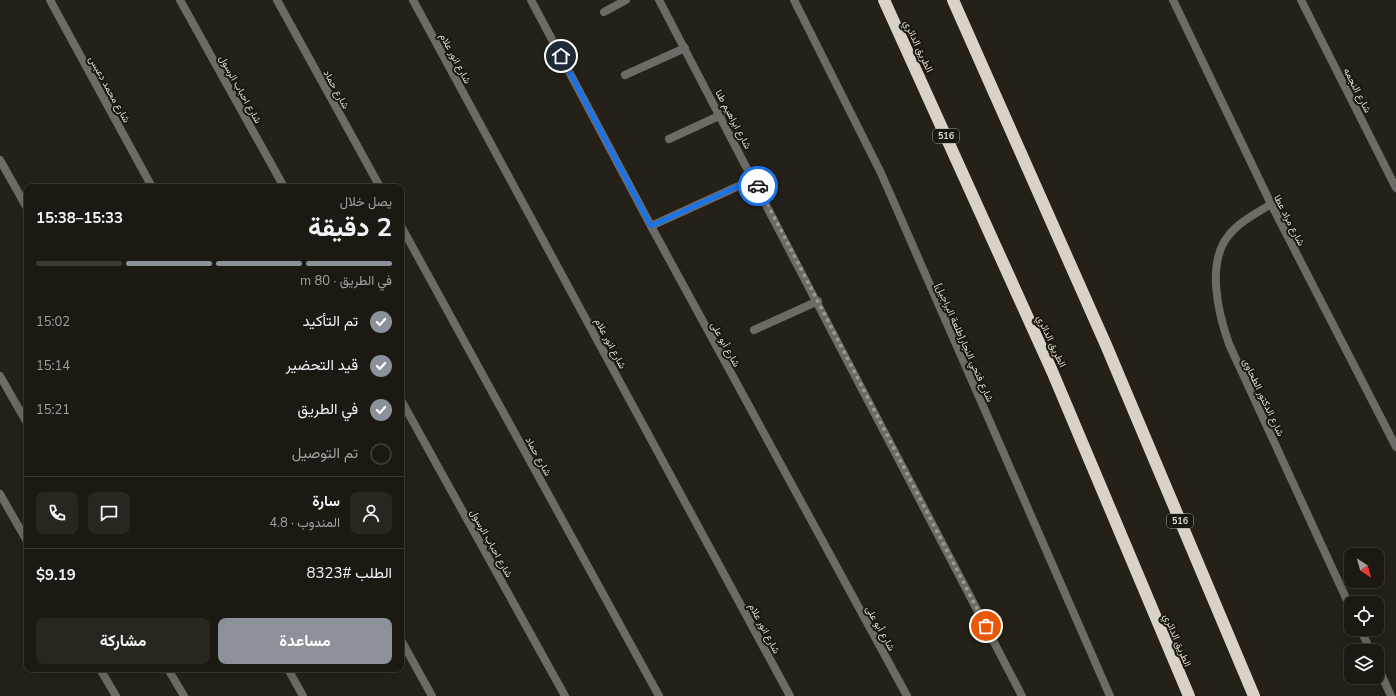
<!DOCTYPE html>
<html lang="ar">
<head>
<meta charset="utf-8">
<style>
  :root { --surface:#1c1912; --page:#292620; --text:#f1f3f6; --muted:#a0a09f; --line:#3a3832; --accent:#8c9099 }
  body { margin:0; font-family:"Nunito Sans",Vazirmatn,sans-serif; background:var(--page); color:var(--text); direction:rtl; height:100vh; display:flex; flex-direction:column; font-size:15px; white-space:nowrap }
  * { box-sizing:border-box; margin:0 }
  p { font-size:13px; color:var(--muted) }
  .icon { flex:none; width:22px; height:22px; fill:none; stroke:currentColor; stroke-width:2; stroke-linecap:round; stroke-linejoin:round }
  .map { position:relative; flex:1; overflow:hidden; direction:ltr }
  .sheet { position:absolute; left:24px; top:184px; width:380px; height:488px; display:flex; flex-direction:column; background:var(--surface); border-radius:8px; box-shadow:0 4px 16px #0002,0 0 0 1px var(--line); direction:rtl }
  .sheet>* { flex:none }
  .needle { width:26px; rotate:143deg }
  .fabs { position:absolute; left:1344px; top:548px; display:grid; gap:8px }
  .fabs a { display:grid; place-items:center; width:40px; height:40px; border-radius:8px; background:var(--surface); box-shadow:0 4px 16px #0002,0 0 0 1px var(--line); font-size:20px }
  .pin { position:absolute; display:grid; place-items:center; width:34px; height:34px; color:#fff; margin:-17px; border:2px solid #fff; border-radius:50%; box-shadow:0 1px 4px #0007 }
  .courier { position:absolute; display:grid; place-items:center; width:40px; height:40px; margin:-20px; border:3px solid #1a73e8; border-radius:50%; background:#fff; color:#222; box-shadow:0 1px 5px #0007 }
  .summary em { font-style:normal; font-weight:700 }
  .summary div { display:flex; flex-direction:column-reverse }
  .summary { display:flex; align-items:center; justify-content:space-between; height:68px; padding:0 12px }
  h1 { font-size:26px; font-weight:700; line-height:30px }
  .bar { display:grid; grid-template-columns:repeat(4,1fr); gap:6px 4px; align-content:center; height:48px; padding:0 12px }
  .bar i { height:5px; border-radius:3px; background:var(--line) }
  .bar .selected { background:var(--accent) }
  .bar p { grid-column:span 4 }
  .line { display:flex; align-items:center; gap:10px; padding:0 12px; border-top:1px solid var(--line) }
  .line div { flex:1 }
  .round { display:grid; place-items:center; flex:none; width:42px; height:42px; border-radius:8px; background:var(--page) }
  ol { padding:0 12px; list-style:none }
  li { display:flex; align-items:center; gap:12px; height:44px }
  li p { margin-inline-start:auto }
  li .icon { padding:4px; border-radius:50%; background:var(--accent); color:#fff; stroke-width:4 }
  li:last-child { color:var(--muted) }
  li i { width:22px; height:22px; border:2px solid var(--line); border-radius:50% }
  .button { display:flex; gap:8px; margin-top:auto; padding:8px 12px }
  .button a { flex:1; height:46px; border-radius:8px; background:var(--accent); color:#fff; font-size:16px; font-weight:700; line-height:46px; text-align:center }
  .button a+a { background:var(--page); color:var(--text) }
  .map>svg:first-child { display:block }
</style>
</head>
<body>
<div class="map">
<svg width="1396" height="696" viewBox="0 0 1396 696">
  <rect width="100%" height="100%" fill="#262118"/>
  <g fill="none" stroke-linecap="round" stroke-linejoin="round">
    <g stroke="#6e6b66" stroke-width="8">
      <path d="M 50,0 L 152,187"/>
      <path d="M 180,0 L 284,187"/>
      <path d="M 277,0 L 380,187"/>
      <path d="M 413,0 L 790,696"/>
      <path d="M 531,0 L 651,226 L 907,696"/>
      <path d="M 659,0 L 1022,696"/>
      <path d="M 1173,0 L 1271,204 L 1396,447"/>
      <path d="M 1301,0 L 1396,188"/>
      <path d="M 604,12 L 626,0"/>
      <path d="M 625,75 L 685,48"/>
      <path d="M 669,139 L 721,115"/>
      <path d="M 0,160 L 27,208"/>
      <path d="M 1271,204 C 1257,213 1239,222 1229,235 C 1206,262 1218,313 1229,344 L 1351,609"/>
      <path d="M 401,226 L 659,696"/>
      <path d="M 651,226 L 754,179"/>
      <path d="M 754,330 L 818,301"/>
      <path d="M 0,376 L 27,423"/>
      <path d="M 401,400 L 565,696"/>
      <path d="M 0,494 L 27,541"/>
      <path d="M 1360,629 L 1371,651"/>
      <path d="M 401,640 L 432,696"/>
      <path d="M 1377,665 L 1391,696"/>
      <path d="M 100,669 L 116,696"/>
      <path d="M 168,669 L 184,696"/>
      <path d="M 288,669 L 303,696"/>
    </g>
    <path stroke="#6e6b66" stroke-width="8" d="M 794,0 L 881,173 L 1110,696"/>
    <g stroke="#d9d3c7" stroke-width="12">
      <path d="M 884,0 L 1052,371 L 1189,696"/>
      <path d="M 953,0 L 1106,345 L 1254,696"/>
    </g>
  </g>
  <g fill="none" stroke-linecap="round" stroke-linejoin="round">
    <path stroke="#9d9992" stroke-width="4" stroke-dasharray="0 7.2" d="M 758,186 L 986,626"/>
    <path stroke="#1a73e8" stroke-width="5" d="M 561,56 L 651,226 L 754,179 L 758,186"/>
  </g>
  <g text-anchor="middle" stroke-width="4" stroke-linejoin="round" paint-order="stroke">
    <g fill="#1c180f" stroke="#a3a099" stroke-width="1">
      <rect x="933" y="129" width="26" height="14" rx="3"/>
      <rect x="1167" y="514" width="26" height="14" rx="3"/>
    </g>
    <g font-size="9" font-weight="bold" fill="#dddad4">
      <text x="946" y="139">516</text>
      <text x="1180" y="524">516</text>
    </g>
    <g font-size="10" fill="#dddad4" stroke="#1c180f">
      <text transform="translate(919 46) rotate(65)" y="4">الطريق الدائري</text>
      <text transform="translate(456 58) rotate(62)" y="4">شارع انور علام</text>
      <text transform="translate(110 89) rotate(61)" y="4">شارع محمد دعبس</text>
      <text transform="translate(241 89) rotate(61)" y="4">شارع احباب الرسول</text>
      <text transform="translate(337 89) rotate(61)" y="4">شارع حماد</text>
      <text transform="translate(1358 90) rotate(63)" y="4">شارع النجمه</text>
      <text transform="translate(734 119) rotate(62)" y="4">شارع ابراهيم طنا</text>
      <text transform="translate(1290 220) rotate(63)" y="4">شارع مراد عطا</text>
      <text transform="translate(1052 341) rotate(65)" y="4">الطريق الدائري</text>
      <text transform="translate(965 342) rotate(66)" y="4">شارع فتحي النجار[طلعة البراجيل]</text>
      <text transform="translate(611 343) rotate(62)" y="4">شارع انور علام</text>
      <text transform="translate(726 344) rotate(61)" y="4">شارع أبو على</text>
      <text transform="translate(1264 397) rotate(65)" y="4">شارع الدكتور الطحاوى</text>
      <text transform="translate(539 456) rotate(61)" y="4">شارع حماد</text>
      <text transform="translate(492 543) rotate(61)" y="4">شارع احباب الرسول</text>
      <text transform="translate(765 628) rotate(62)" y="4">شارع انور علام</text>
      <text transform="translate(881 628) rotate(61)" y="4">شارع أبو على</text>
      <text transform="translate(1178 640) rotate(67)" y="4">الطريق الدائري</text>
    </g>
  </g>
</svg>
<div class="fabs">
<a><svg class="needle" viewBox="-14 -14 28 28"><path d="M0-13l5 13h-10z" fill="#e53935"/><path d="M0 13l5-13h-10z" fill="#a0a09f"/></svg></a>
<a><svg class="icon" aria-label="locate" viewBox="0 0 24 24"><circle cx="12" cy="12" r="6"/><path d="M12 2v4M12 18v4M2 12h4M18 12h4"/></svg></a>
<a><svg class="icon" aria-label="layers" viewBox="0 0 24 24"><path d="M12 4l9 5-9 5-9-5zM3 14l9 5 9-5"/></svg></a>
</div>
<div class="pin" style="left:986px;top:626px;background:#ea580c"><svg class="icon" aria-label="bag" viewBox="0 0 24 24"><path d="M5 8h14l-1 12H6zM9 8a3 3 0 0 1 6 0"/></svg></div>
<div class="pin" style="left:561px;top:56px;background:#1f2937"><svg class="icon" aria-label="home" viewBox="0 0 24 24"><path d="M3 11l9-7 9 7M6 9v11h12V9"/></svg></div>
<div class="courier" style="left:758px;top:186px"><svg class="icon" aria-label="car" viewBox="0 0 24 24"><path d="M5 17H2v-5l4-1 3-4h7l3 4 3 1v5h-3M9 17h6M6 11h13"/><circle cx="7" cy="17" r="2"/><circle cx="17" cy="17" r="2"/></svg></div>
<section class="sheet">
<div class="summary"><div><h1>2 دقيقة</h1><p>يصل خلال</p></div><em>15:33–15:38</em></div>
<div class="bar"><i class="selected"></i><i class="selected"></i><i class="selected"></i><i></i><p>في الطريق · 80 m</p></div>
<ol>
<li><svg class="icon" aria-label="check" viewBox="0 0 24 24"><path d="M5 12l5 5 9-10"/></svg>تم التأكيد<p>15:02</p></li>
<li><svg class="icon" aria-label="check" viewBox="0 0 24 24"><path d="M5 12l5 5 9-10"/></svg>قيد التحضير<p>15:14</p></li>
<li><svg class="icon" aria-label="check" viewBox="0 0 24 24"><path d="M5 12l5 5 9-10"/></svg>في الطريق<p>15:21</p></li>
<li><i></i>تم التوصيل</li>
</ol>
<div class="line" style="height:72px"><a class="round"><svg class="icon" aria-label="person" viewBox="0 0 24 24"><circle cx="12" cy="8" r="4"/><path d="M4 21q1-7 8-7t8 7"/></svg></a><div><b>سارة</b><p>المندوب · 4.8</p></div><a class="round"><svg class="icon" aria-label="chat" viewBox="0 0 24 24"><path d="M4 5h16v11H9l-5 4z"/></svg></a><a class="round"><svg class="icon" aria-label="phone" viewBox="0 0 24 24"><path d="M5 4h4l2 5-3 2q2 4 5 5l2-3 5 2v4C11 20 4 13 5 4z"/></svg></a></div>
<div class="line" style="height:52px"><div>الطلب #8323</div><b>$9.19</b></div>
<div class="button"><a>مساعدة</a><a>مشاركة</a></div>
</section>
</div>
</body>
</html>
